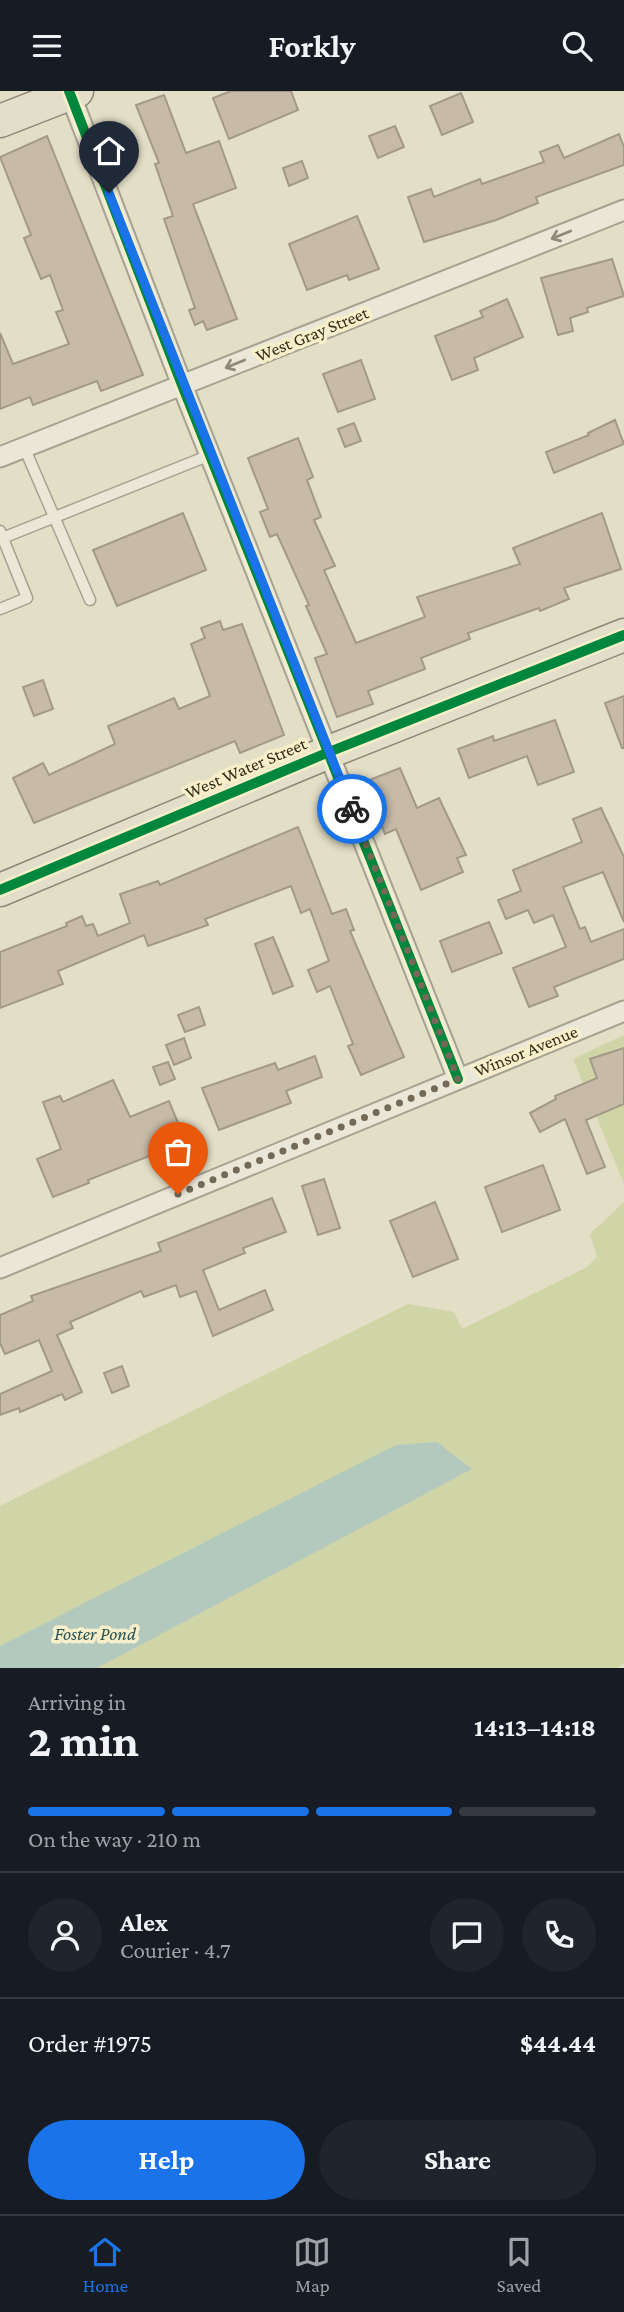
<!DOCTYPE html>
<html lang="en">
<head>
<meta charset="utf-8">
<style>
  :root { --surface:#171b24; --page:#20242c; --text:#f1f3f6; --muted:#9ea1a6; --line:#363941; --accent:#1a73e8 }
  body { margin:0; font-family:"Crimson Pro",serif; background:var(--page); color:var(--text); height:100vh; display:flex; flex-direction:column; font-size:26px; white-space:nowrap }
  * { box-sizing:border-box; margin:0 }
  p { font-size:23px; color:var(--muted) }
  .icon { flex:none; width:38px; height:38px; fill:none; stroke:currentColor; stroke-width:2; stroke-linecap:round; stroke-linejoin:round }
  .map { position:relative; height:1577px; overflow:hidden }
  .panel { display:flex; flex-direction:column; background:var(--surface); flex:1 }
  .panel>* { flex:none }
  .pin { position:absolute; display:grid; place-items:center; width:60px; height:60px; color:#fff; margin:-72px -30px; border-radius:50% 50% 50% 0; rotate:-45deg; box-shadow:0 0 7px #0007 }
  .pin .icon { rotate:45deg }
  .courier { position:absolute; display:grid; place-items:center; width:70px; height:70px; margin:-35px; border:5px solid #1a73e8; border-radius:50%; background:#fff; color:#222; box-shadow:0 2px 9px #0007 }
  .head em { font-style:normal; font-weight:700 }
  .head div { display:flex; flex-direction:column-reverse }
  .head { display:flex; align-items:center; justify-content:space-between; height:119px; padding:0 28px }
  h1 { font-size:46px; font-weight:700; line-height:52px }
  .bar { display:grid; grid-template-columns:repeat(4,1fr); gap:10px 7px; align-content:center; height:84px; padding:0 28px }
  .bar i { height:9px; border-radius:5px; background:var(--line) }
  .bar .current { background:var(--accent) }
  .bar p { grid-column:span 4 }
  .line { display:flex; align-items:center; gap:18px; padding:0 28px; border-top:2px solid var(--line) }
  .line div { flex:1 }
  .round { display:grid; place-items:center; flex:none; width:74px; height:74px; border-radius:37px; background:var(--page) }
  .button { display:flex; gap:14px; margin-top:auto; padding:14px 28px }
  .button a { flex:1; height:80px; border-radius:42px; background:var(--accent); color:#fff; font-size:28px; font-weight:700; line-height:80px; text-align:center }
  .button a+a { background:var(--page); color:var(--text) }
  header { display:flex; justify-content:space-between; align-items:center; height:91px; padding:0 28px; background:var(--surface); font-size:32px; font-weight:700 }
  .dock { display:flex; justify-content:space-around; align-items:center; height:98px; border-top:2px solid var(--line); background:var(--surface); font-size:19px; color:var(--muted) }
  .dock a { display:grid; justify-items:center; gap:4px }
  .dock .current { color:var(--accent) }
  .map>svg:first-child { display:block }
</style>
</head>
<body>
<header><svg class="icon" aria-label="menu" viewBox="0 0 24 24"><path d="M4 6h16M4 12h16M4 18h16"/></svg>Forkly<svg class="icon" aria-label="search" viewBox="0 0 24 24"><circle cx="10" cy="10" r="6"/><path d="M15 15l6 6"/></svg></header>
<div class="map">
<svg width="624" height="1577" viewBox="0 0 624 1577">
  <rect width="100%" height="100%" fill="#e3dec6"/>
  <g fill="#d0d5a7">
    <path d="M 624,944 L 624,1093 L 573,968 Z"/>
    <path d="M 624,1111 L 624,1573 L 617,1577 L 0,1577 L 0,1415 L 408,1213 L 454,1221 L 462,1238 L 587,1176 L 597,1166 L 590,1143 Z"/>
  </g>
  <path fill="#b3c9be" d="M 437,1351 L 472,1378 L 97,1577 L 0,1577 L 0,1555 L 396,1354 Z"/>
  <g fill="#c7bba7" stroke="#a39986" stroke-width="2">
    <path d="M 231,0 L 291,0 L 298,19 L 229,48 L 213,7 Z"/>
    <path d="M 461,2 L 473,31 L 442,44 L 430,15 Z"/>
    <path d="M 164,4 L 186,62 L 219,50 L 236,97 L 193,113 L 237,228 L 207,239 L 203,230 L 195,234 L 189,219 L 195,217 L 164,128 L 173,125 L 155,73 L 159,72 L 136,14 Z"/>
    <path d="M 395,35 L 404,56 L 378,67 L 369,45 Z"/>
    <path d="M 619,43 L 624,56 L 624,74 L 536,106 L 538,112 L 496,129 L 424,151 L 408,106 L 431,98 L 434,106 L 480,88 L 482,93 L 544,71 L 540,61 L 558,54 L 564,67 Z"/>
    <path d="M 47,45 L 143,284 L 101,300 L 97,290 L 33,314 L 30,306 L 0,318 L 0,242 L 13,273 L 69,253 L 56,221 L 63,219 L 50,184 L 41,188 L 24,147 L 31,144 L 0,66 Z"/>
    <path d="M 302,70 L 308,87 L 289,95 L 283,77 Z"/>
    <path d="M 357,125 L 379,178 L 349,189 L 347,184 L 307,199 L 289,153 Z"/>
    <path d="M 612,168 L 624,205 L 587,217 L 588,221 L 570,227 L 573,240 L 558,244 L 541,187 Z"/>
    <path d="M 507,208 L 523,246 L 474,267 L 478,279 L 452,289 L 435,245 L 483,226 L 480,220 Z"/>
    <path d="M 361,269 L 375,308 L 338,321 L 323,283 Z"/>
    <path d="M 615,329 L 624,353 L 554,382 L 546,361 L 589,344 L 588,342 Z"/>
    <path d="M 354,332 L 361,350 L 345,356 L 338,338 Z"/>
    <path d="M 298,347 L 313,386 L 307,389 L 321,426 L 314,429 L 335,475 L 324,479 L 356,552 L 425,526 L 417,506 L 520,473 L 513,457 L 602,422 L 621,478 L 564,497 L 569,508 L 540,520 L 539,517 L 468,542 L 470,548 L 421,567 L 425,578 L 368,600 L 373,613 L 337,626 L 315,567 L 327,563 L 306,515 L 309,514 L 277,443 L 270,446 L 260,421 L 268,418 L 248,367 Z"/>
    <path d="M 183,422 L 206,479 L 117,515 L 93,459 Z"/>
    <path d="M 220,530 L 223,539 L 242,533 L 284,644 L 240,662 L 235,650 L 34,732 L 13,687 L 43,672 L 49,684 L 115,653 L 108,635 L 174,607 L 179,618 L 210,605 L 191,553 L 205,547 L 201,537 Z"/>
    <path d="M 43,589 L 53,618 L 34,625 L 23,596 Z"/>
    <path d="M 624,605 L 624,657 L 622,657 L 605,612 Z"/>
    <path d="M 555,629 L 574,681 L 538,694 L 527,665 L 469,687 L 458,658 L 493,645 L 494,650 Z"/>
    <path d="M 400,677 L 417,717 L 439,707 L 466,764 L 457,767 L 463,781 L 421,799 L 396,738 L 385,743 L 364,691 Z"/>
    <path d="M 601,717 L 624,766 L 624,831 L 603,781 L 563,796 L 580,838 L 585,836 L 591,851 L 624,838 L 624,868 L 554,896 L 558,905 L 529,916 L 513,877 L 566,856 L 553,824 L 534,832 L 528,819 L 506,828 L 498,809 L 521,800 L 513,779 L 582,751 L 573,728 Z"/>
    <path d="M 298,736 L 332,823 L 346,818 L 354,839 L 350,840 L 404,966 L 361,984 L 348,955 L 353,953 L 330,895 L 317,901 L 308,879 L 329,870 L 310,818 L 301,822 L 291,795 L 205,828 L 208,834 L 148,855 L 144,844 L 58,880 L 63,893 L 0,917 L 0,861 L 67,835 L 66,832 L 82,825 L 86,835 L 93,833 L 98,845 L 130,832 L 120,803 L 158,790 L 160,794 Z"/>
    <path d="M 489,831 L 502,862 L 452,881 L 440,850 Z"/>
    <path d="M 273,846 L 293,895 L 273,903 L 255,853 Z"/>
    <path d="M 199,916 L 205,934 L 185,941 L 178,924 Z"/>
    <path d="M 184,947 L 191,967 L 174,974 L 166,954 Z"/>
    <path d="M 624,957 L 624,1013 L 586,1029 L 605,1076 L 587,1083 L 565,1028 L 540,1041 L 530,1022 L 556,1008 L 555,1005 L 597,987 L 590,968 Z"/>
    <path d="M 315,965 L 322,986 L 286,1000 L 291,1012 L 219,1039 L 202,997 L 275,972 L 278,979 Z"/>
    <path d="M 168,971 L 175,988 L 160,994 L 153,976 Z"/>
    <path d="M 113,989 L 130,1026 L 169,1010 L 183,1044 L 173,1048 L 175,1055 L 88,1089 L 89,1092 L 53,1106 L 37,1068 L 61,1058 L 43,1011 L 60,1005 L 63,1011 Z"/>
    <path d="M 543,1074 L 560,1119 L 502,1141 L 485,1096 Z"/>
    <path d="M 324,1088 L 340,1137 L 318,1144 L 302,1095 Z"/>
    <path d="M 272,1107 L 286,1141 L 243,1157 L 245,1162 L 203,1179 L 219,1219 L 265,1199 L 273,1219 L 213,1245 L 196,1200 L 180,1206 L 176,1194 L 144,1206 L 141,1200 L 70,1231 L 73,1237 L 57,1244 L 82,1301 L 65,1309 L 62,1303 L 20,1321 L 19,1317 L 0,1324 L 0,1303 L 52,1280 L 39,1249 L 5,1263 L 0,1252 L 0,1224 L 33,1210 L 31,1205 L 161,1160 L 158,1152 Z"/>
    <path d="M 435,1111 L 458,1168 L 413,1186 L 390,1130 Z"/>
    <path d="M 122,1275 L 129,1295 L 112,1302 L 104,1282 Z"/>
  </g>
  <g fill="none" stroke-linecap="round" stroke-linejoin="round">
    <defs>
      <g id="lane">
        <path d="M 24,356 L 90,509"/>
        <path d="M 0,440 L 27,507 L 0,518"/>
        <path d="M 0,448 L 210,364"/>
      </g>
      <g id="street">
        <path d="M 69,0 L 182,294 L 458,988"/>
        <path d="M 0,366 L 624,119"/>
        <path d="M 0,1177 L 624,920"/>
      </g>
      <g id="primary">
        <path d="M 0,30 L 77,0"/>
        <path d="M 0,799 L 329,661 L 624,544"/>
      </g>
    </defs>
    <use href="#lane" stroke="#a7a290" stroke-width="13"/>
    <use href="#street" stroke="#a7a290" stroke-width="23"/>
    <use href="#primary" stroke="#8d8777" stroke-width="35"/>
    <use href="#lane" stroke="#ebe7d8" stroke-width="10"/>
    <use href="#street" stroke="#ebe7d8" stroke-width="19"/>
    <use href="#primary" stroke="#e3dec9" stroke-width="32"/>
    <defs>
      <g id="cycleway">
        <path d="M 69,0 L 182,294 L 458,988"/>
        <path d="M 0,799 L 329,661 L 624,544"/>
      </g>
    </defs>
    <use href="#cycleway" stroke="#f7efc9" stroke-width="15"/>
    <use href="#cycleway" stroke="#00873e" stroke-width="10"/>
  </g>
  <defs><path id="oneway-shaft" d="M-6 0H5M1.5-3L5.5 0L1.5 3" fill="none" stroke-width="1.6" stroke-linecap="round" stroke-linejoin="round" transform="scale(1.75)"/></defs>
  <g stroke="#908878">
    <use href="#oneway-shaft" transform="translate(561 144) rotate(158)"/>
    <use href="#oneway-shaft" transform="translate(235 273) rotate(158)"/>
  </g>
  <g fill="none" stroke-linecap="round" stroke-linejoin="round">
    <path stroke="#726956" stroke-width="7" stroke-dasharray="0 12.6" d="M 178,1103 L 458,988 L 352,718"/>
    <path stroke="#1a73e8" stroke-width="9" d="M 109,102 L 352,718"/>
  </g>
  <g text-anchor="middle" stroke-width="7" stroke-linejoin="round" paint-order="stroke">
    <g font-size="18" fill="#352a19" stroke="#f7efc9">
      <text transform="translate(312 243) rotate(-22)" y="6">West Gray Street</text>
      <text transform="translate(246 677) rotate(-23)" y="6">West Water Street</text>
      <text transform="translate(526 960) rotate(-22)" y="6">Winsor Avenue</text>
    </g>
    <g font-size="19" font-style="italic" fill="#275456" stroke="#f7efc9">
      <text x="95" y="1549">Foster Pond</text>
    </g>
  </g>
</svg>
<div class="pin" style="left:178px;top:1103px;background:#ea580c"><svg class="icon" aria-label="bag" viewBox="0 0 24 24"><path d="M5 8h14l-1 12H6zM9 8a3 3 0 0 1 6 0"/></svg></div>
<div class="pin" style="left:109px;top:102px;background:#1f2937"><svg class="icon" aria-label="home" viewBox="0 0 24 24"><path d="M3 11l9-7 9 7M6 9v11h12V9"/></svg></div>
<div class="courier" style="left:352px;top:718px"><svg class="icon" aria-label="bike" viewBox="0 0 24 24"><circle cx="6" cy="16" r="4"/><circle cx="18" cy="16" r="4"/><path d="M6 16l4-8h5l3 8M10 8l3 8H6M13 5h3"/></svg></div>
</div>
<section class="panel">
<div class="head"><div><h1>2 min</h1><p>Arriving in</p></div><em>14:13–14:18</em></div>
<div class="bar"><i class="current"></i><i class="current"></i><i class="current"></i><i></i><p>On the way · 210 m</p></div>
<div class="line" style="height:126px"><a class="round"><svg class="icon" aria-label="person" viewBox="0 0 24 24"><circle cx="12" cy="8" r="4"/><path d="M4 21q1-7 8-7t8 7"/></svg></a><div><b>Alex</b><p>Courier · 4.7</p></div><a class="round"><svg class="icon" aria-label="chat" viewBox="0 0 24 24"><path d="M4 5h16v11H9l-5 4z"/></svg></a><a class="round"><svg class="icon" aria-label="phone" viewBox="0 0 24 24"><path d="M5 4h4l2 5-3 2q2 4 5 5l2-3 5 2v4C11 20 4 13 5 4z"/></svg></a></div>
<div class="line" style="height:91px"><div>Order #1975</div><b>$44.44</b></div>
<div class="button"><a>Help</a><a>Share</a></div>
</section>
<nav class="dock">
<a class="current"><svg class="icon" aria-label="home" viewBox="0 0 24 24"><path d="M3 11l9-7 9 7M6 9v11h12V9"/></svg>Home</a>
<a><svg class="icon" aria-label="map" viewBox="0 0 24 24"><path d="M3 6l6-2 6 2 6-2v14l-6 2-6-2-6 2zM9 4v14M15 6v14"/></svg>Map</a>
<a><svg class="icon" aria-label="saved" viewBox="0 0 24 24"><path d="M7 4h10v16l-5-4-5 4z"/></svg>Saved</a>
</nav>
</body>
</html>
